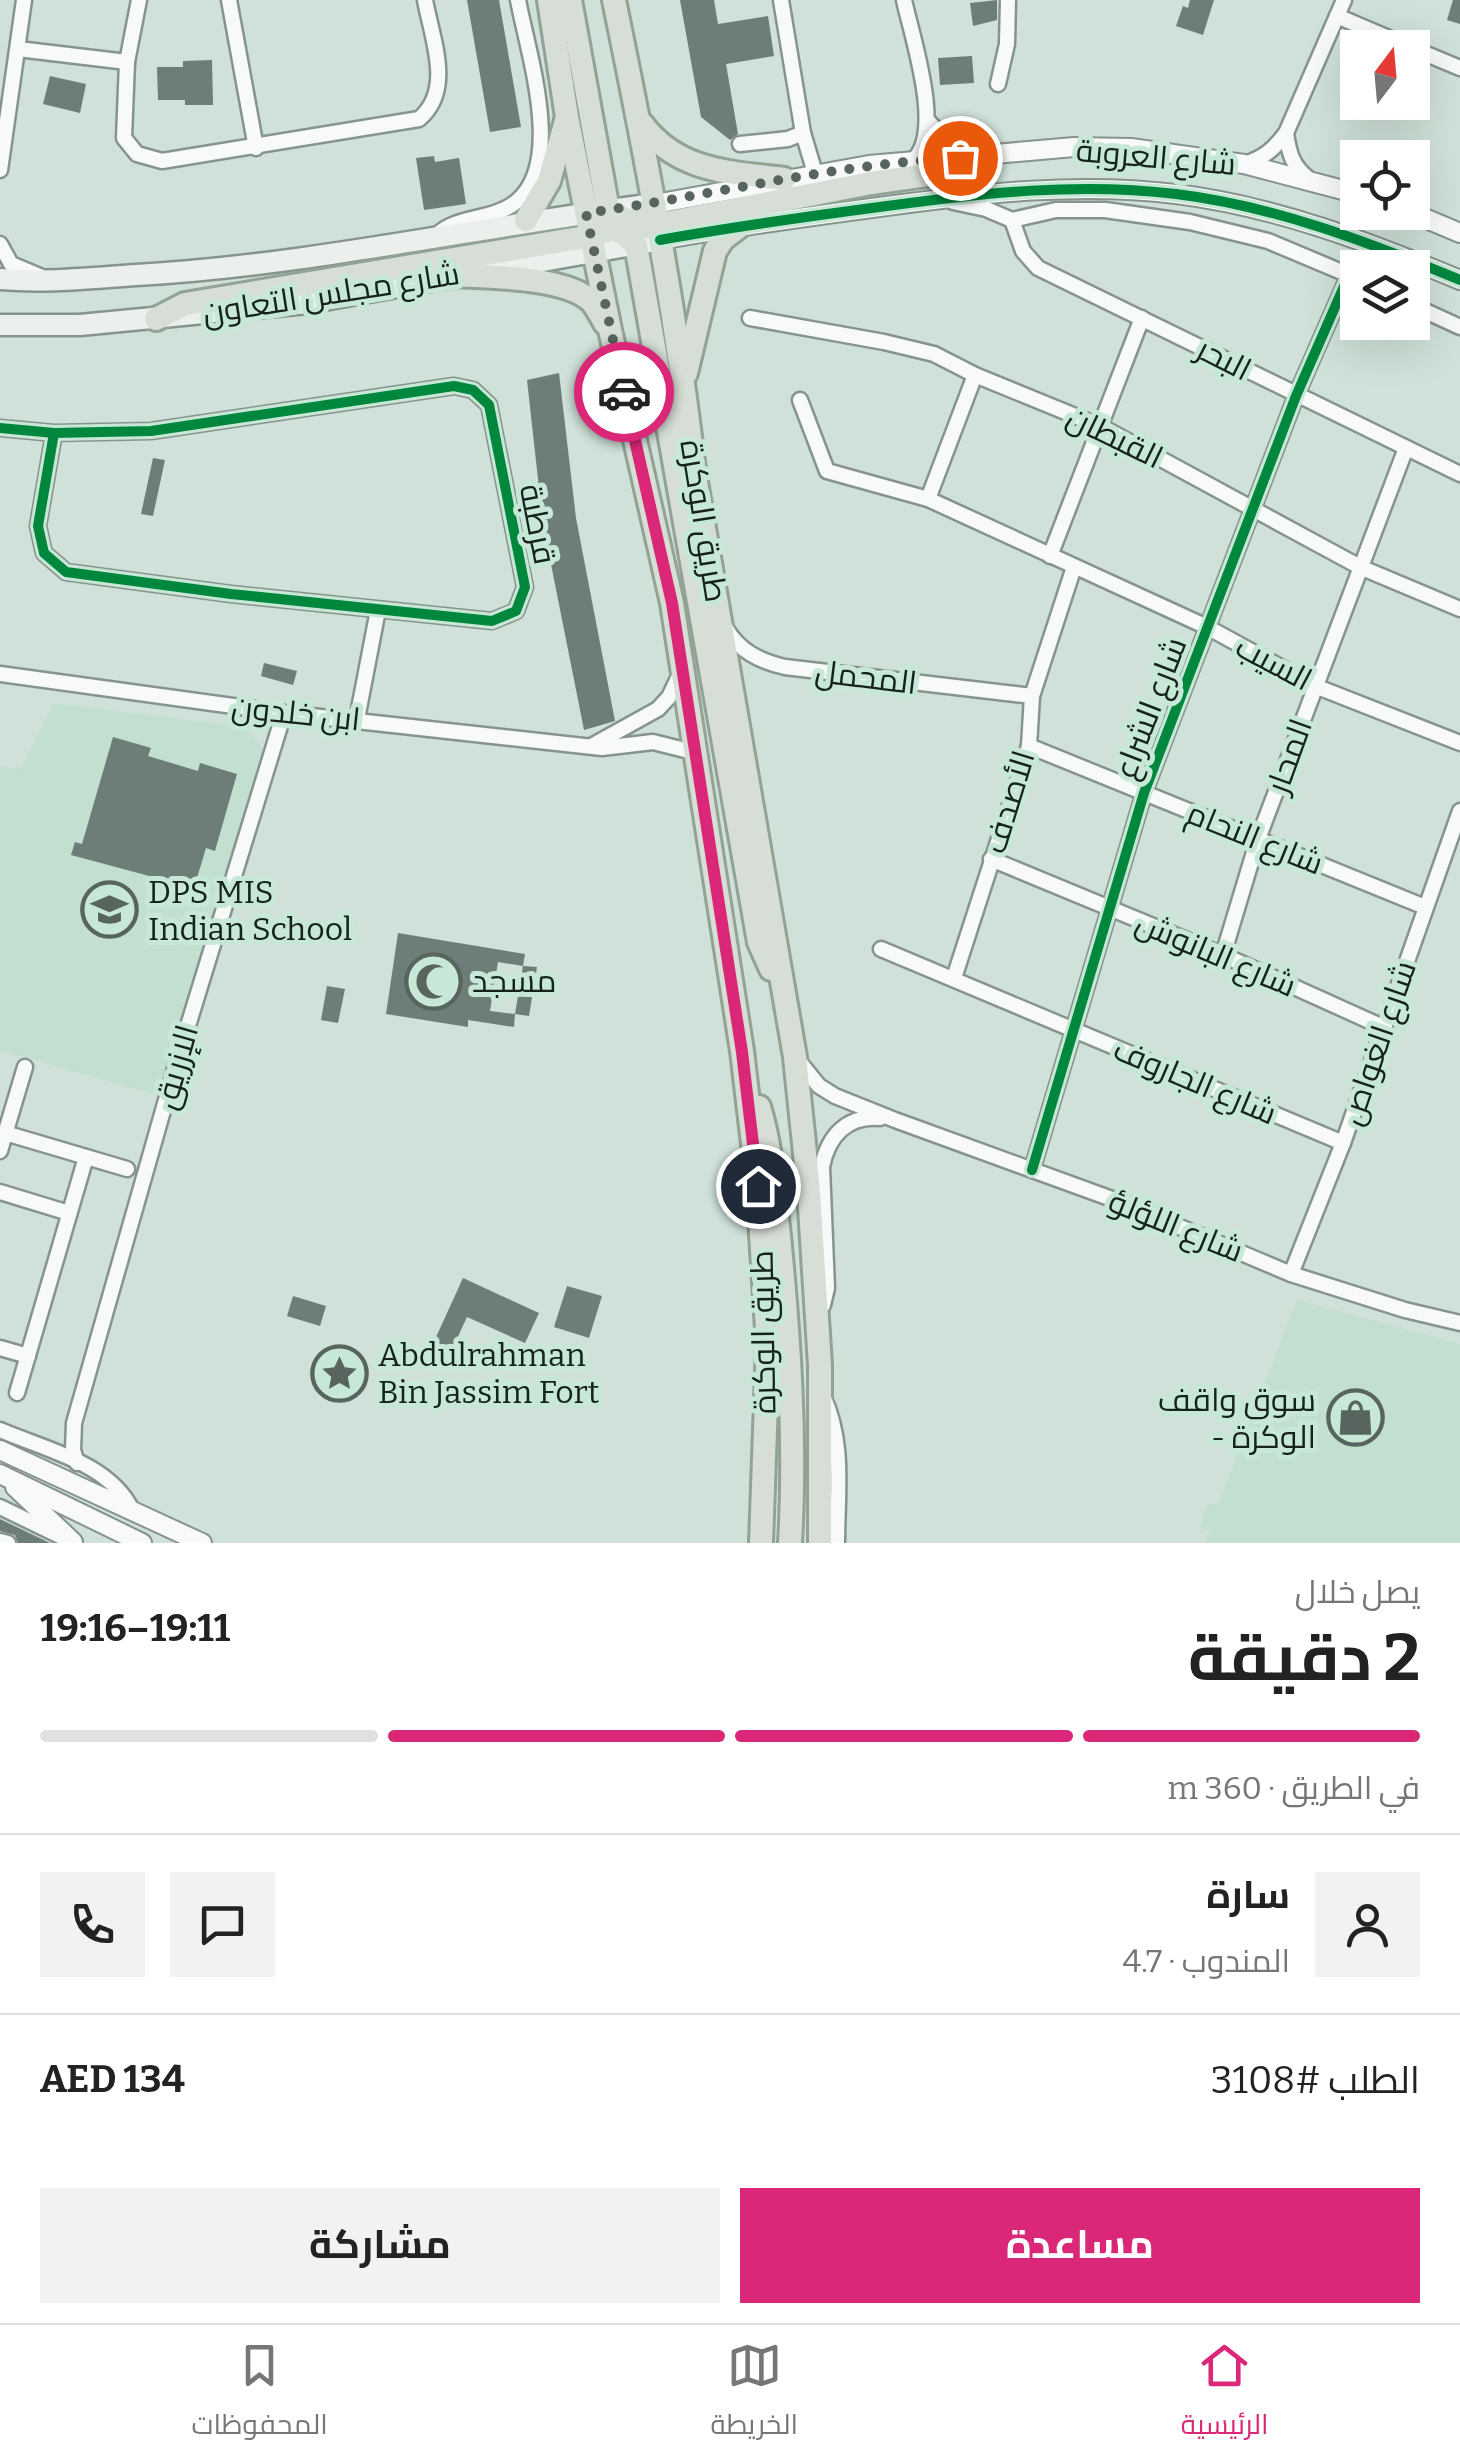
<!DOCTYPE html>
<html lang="ar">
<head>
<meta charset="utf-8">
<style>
  :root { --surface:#fff; --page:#f2f2f2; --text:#222; --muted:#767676; --line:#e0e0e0; --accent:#db2777 }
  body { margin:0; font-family:Bitter,Cairo,serif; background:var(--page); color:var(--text); direction:rtl; height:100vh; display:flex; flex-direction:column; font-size:38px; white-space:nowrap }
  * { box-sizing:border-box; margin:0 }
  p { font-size:32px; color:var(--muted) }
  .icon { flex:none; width:55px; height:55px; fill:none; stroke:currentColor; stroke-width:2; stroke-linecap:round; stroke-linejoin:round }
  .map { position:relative; height:1543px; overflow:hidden; direction:ltr }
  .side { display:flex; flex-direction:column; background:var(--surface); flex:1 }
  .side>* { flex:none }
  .needle { width:65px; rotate:16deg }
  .controls { position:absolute; left:1340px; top:30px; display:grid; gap:20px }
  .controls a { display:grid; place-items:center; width:90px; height:90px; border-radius:0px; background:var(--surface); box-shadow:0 10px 40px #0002; font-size:50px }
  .pin { position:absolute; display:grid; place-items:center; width:85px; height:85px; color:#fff; margin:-42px; border:5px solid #fff; border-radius:50%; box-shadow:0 2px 10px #0007 }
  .courier { position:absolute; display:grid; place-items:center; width:100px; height:100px; margin:-50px; border:8px solid #db2777; border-radius:50%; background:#fff; color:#222; box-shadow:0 2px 12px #0007 }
  .head em { font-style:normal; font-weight:700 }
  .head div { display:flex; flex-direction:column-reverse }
  .head { display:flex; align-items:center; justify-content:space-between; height:170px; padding:0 40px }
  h1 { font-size:65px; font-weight:700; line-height:75px }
  .bar { display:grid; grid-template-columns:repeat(4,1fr); gap:15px 10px; align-content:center; height:120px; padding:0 40px }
  .bar i { height:12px; border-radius:8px; background:var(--line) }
  .bar .on { background:var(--accent) }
  .bar p { grid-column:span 4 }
  .line { display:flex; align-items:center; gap:25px; padding:0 40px; border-top:2px solid var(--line) }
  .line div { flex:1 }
  .round { display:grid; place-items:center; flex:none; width:105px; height:105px; border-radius:0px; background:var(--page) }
  .primary-button { display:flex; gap:20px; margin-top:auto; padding:20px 40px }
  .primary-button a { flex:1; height:115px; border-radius:0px; background:var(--accent); color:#fff; font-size:40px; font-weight:700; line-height:115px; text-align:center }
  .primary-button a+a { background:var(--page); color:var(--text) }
  .menu { display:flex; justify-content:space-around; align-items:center; height:140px; border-top:2px solid var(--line); background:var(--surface); font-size:28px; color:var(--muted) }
  .menu a { display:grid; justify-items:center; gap:5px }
  .menu .on { color:var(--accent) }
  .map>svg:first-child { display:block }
</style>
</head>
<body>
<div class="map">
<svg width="1460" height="1543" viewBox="0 0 1460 1543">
  <rect width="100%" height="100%" fill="#cfe1d8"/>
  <g fill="#c2dfd0">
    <path d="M 54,703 L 245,727 L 264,750 L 164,1097 L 0,1050 L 0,766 L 21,769 Z"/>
    <path d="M 1297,1300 L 1460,1344 L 1460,1543 L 1205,1543 L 1211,1531 L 1200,1527 L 1207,1504 L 1218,1505 Z"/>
  </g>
  <g fill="#6d7e79">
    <path d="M 467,0 L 499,0 L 521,127 L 490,132 Z"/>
    <path d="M 680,0 L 714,0 L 718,24 L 768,16 L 774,56 L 726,64 L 738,134 L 730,140 L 701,117 Z"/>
    <path d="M 997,0 L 997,20 L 973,26 L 970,3 Z"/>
    <path d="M 1190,0 L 1214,0 L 1203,35 L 1176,26 L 1183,6 L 1188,8 Z"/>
    <path d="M 1453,0 L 1460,0 L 1460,24 L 1447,20 Z"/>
    <path d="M 972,56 L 974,83 L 940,85 L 938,58 Z"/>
    <path d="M 212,60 L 213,105 L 185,105 L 185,100 L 158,100 L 157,67 L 183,67 L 183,61 Z"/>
    <path d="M 50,76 L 86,84 L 80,113 L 43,104 Z"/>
    <path d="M 434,156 L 435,162 L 459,158 L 466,204 L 424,210 L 416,158 Z"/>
    <path d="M 559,373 L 576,518 L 615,721 L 584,730 L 543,524 L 527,380 Z"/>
    <path d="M 153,458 L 165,460 L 153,516 L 141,514 Z"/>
    <path d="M 264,663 L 297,671 L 293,685 L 261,676 Z"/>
    <path d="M 113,737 L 151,748 L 148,756 L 198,771 L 200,763 L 237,774 L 215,851 L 206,848 L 194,888 L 71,855 L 75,842 L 82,844 Z"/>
    <path d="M 398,933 L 525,954 L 523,966 L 498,962 L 490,1011 L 515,1014 L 514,1027 L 468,1020 L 468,1027 L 386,1014 Z"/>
    <path d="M 523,966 L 537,967 L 529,1016 L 515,1014 Z"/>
    <path d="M 327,986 L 345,989 L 338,1023 L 321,1020 Z"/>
    <path d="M 463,1278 L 539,1313 L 525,1343 L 467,1317 L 444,1367 L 426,1359 Z"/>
    <path d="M 567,1286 L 602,1296 L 589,1338 L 554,1327 Z"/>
    <path d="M 293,1296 L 326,1306 L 320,1326 L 287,1316 Z"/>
    <path d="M 0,1519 L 50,1543 L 18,1543 L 15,1535 L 0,1531 Z"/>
  </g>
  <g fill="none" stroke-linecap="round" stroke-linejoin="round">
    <defs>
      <g id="minor">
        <path d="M 139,0 L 127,62 L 124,138 L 137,154 L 162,161 L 419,119 C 454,90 432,39 425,0"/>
        <path d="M 229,0 L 256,148"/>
        <path d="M 781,0 L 803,133 L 815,173"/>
        <path d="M 904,0 C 912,38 946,136 911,162"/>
        <path d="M 1337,16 L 1412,48"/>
        <path d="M 1412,48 L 1460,68"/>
        <path d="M 18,49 L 127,62"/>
        <path d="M 998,84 L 1007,44 L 1008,0"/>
        <path d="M 929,122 L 950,145 L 970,154"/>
        <path d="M 1286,133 C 1289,153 1292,166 1309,179"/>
        <path d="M 740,144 L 788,139 L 803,133"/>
        <path d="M 1244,164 C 1264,158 1274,149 1286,133 L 1344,0"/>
        <path d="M 0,170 L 24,0"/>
        <path d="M 953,202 L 986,209 L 1012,220 L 1056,210 L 1105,210 L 1190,222 L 1268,241 L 1356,278"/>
        <path d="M 1012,220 L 1023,251 L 1038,268 L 1460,474"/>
        <path d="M 437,235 C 457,215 492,221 516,202 C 565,163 528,54 518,0"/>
        <path d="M 0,244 L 11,264 L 42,277"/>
        <path d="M 1412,305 L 1460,327"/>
        <path d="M 750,318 L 884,342 L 934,354 L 975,375 L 1102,427 L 1360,567 L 1460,609"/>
        <path d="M 800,400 L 827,471 L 928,499 L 1207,627 L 1315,686 L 1460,743"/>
        <path d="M 0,428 L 54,433 L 151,431 L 454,386 L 473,390 L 489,405 L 525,587 L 516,611 L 492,621 L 231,594 L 66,572 L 44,553 L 38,526 L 54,433"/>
        <path d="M 928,499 L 975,375"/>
        <path d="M 1050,556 L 1142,318"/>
        <path d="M 725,627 C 739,651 759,661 785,667 L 1032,696"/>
        <path d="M 0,674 L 284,713 L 602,748 L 653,742 L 697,753"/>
        <path d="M 357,719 L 378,610"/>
        <path d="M 593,745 L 658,709 L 669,697 L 681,672"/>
        <path d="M 1029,746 L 1425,907"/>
        <path d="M 991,859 L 1223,955 L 1385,1028"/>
        <path d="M 881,949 L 1343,1143"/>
        <path d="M 1223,955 L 1258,839 L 1406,448"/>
        <path d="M 954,978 L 1029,746 L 1032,696 L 1074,567"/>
        <path d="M 797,1059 L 819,1086 L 835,1096 L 895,1120 L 1123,1203 L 1291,1274 L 1405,1310 L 1460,1323"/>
        <path d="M 5,1133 L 127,1169"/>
        <path d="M 0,1151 L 25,1067"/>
        <path d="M 1032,1170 L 1144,793 L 1296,396 L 1349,275"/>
        <path d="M 0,1192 L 69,1213"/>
        <path d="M 1291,1274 L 1343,1143 L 1460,811"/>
        <path d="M 823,1305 L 827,1288 L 822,1167 C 828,1136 847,1115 880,1118"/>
        <path d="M 0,1348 L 28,1356"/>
        <path d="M 17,1393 L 86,1157"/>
        <path d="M 823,1396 C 845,1442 837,1494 837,1543"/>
        <path d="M 0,1430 C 46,1450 111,1463 133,1512"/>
        <path d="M 77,1463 L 73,1450 L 74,1423 L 176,1065 L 284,713"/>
        <path d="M 0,1507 L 62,1537"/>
        <path d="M 0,1541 L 8,1543"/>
      </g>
      <g id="tertiary">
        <path d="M 655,204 L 869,165 L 1074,147 L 1131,148 L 1244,164 L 1358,194"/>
        <path d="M 1410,212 L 1460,233"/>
        <path d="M 660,240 C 736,226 811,216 887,206 C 983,193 1079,182 1176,194 C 1274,206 1369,242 1460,280"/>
        <path d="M 0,1450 L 202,1543"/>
        <path d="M 0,1474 L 142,1543"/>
        <path d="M 15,1487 L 73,1542"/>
      </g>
      <g id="secondary">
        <path d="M 0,279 C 45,283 91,278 136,275 C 311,265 482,226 655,204"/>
        <path d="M 0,325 L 80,325 L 307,303 L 660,240"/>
      </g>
      <g id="trunk">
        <path d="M 549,0 L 567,117 L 610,330 L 672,603 L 742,1051 L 758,1186 L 768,1345 L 761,1543"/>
        <path d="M 570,0 L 608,210 L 632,223"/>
        <path d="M 614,0 C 646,156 676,312 694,470 L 795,1057 L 809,1192 L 820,1365 L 820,1543"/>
        <path d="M 642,124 C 678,172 729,172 784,179"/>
        <path d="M 587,213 L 625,235 L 636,245 L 759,942 L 771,969"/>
        <path d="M 526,220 L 549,181 L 567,117"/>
        <path d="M 645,227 L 871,183 L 969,169 L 992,155"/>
        <path d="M 452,275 C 487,277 567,276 592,302 C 597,308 601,316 605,323"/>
        <path d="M 156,319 L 185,304 L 591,236 L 631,223 L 655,204"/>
        <path d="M 686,373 L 715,251 L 723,239 L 740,226"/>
        <path d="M 759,1107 C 772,1149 774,1193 779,1236 C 789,1337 796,1441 790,1543"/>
      </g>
    </defs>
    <use href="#minor" stroke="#87948d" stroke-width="19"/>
    <use href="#tertiary" stroke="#87948d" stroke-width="22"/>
    <use href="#secondary" stroke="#87948d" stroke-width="25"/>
    <use href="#trunk" stroke="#92a294" stroke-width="28"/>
    <use href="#minor" stroke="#f8faf9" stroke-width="14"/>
    <use href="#tertiary" stroke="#f8faf9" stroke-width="18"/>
    <use href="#secondary" stroke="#ebf0ec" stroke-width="20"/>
    <use href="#trunk" stroke="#d6ded6" stroke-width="22"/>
    <defs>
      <g id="cycleway">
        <path d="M 660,240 C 736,226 811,216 887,206 C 983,193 1079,182 1176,194 C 1274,206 1369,242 1460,280"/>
        <path d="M 0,428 L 54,433 L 151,431 L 454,386 L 473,390 L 489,405 L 525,587 L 516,611 L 492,621 L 231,594 L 66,572 L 44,553 L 38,526 L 54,433"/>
        <path d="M 1032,1170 L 1144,793 L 1296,396 L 1349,275"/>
      </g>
    </defs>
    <use href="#cycleway" stroke="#c8e8d7" stroke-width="16"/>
    <use href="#cycleway" stroke="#00873e" stroke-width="10"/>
  </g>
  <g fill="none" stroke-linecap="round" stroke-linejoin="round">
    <path stroke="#57655e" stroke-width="10" stroke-dasharray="0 18" d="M 624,392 L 586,213 C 711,196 833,164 960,158"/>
    <path stroke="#db2777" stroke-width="12" d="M 624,392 L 672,603 L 742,1052 L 758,1186"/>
  </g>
  <defs>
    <symbol id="school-ring" viewBox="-11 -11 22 22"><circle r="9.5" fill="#c8e8d7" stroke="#57655e" stroke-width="1.5"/><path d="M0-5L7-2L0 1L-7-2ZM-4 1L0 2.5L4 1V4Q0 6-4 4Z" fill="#57655e"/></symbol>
    <symbol id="mosque-ring" viewBox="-11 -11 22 22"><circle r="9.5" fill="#c8e8d7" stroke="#57655e" stroke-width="1.5"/><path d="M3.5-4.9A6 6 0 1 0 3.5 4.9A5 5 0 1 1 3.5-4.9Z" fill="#57655e"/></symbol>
    <symbol id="sight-ring" viewBox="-11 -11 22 22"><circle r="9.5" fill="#c8e8d7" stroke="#57655e" stroke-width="1.5"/><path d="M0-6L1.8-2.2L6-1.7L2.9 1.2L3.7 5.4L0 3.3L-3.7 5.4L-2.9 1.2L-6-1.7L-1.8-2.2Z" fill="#57655e"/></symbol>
    <symbol id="shop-ring" viewBox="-11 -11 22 22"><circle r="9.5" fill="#c8e8d7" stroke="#57655e" stroke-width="1.5"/><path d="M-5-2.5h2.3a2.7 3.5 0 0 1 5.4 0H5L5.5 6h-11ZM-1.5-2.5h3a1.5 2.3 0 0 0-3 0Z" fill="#57655e"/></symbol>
  </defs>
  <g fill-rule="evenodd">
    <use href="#school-ring" x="78" y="878" width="63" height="63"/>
    <use href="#mosque-ring" x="402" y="950" width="63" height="63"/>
    <use href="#sight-ring" x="308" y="1342" width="63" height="63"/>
    <use href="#shop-ring" x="1324" y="1386" width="63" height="63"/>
  </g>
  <g text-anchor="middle" stroke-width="10" stroke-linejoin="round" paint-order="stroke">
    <g font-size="32" fill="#16221c" stroke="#c8e8d7">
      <text transform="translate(1156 157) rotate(5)" y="11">شارع العروبة</text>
      <text transform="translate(331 293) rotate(-9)" y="11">شارع مجلس التعاون</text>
      <text transform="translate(1224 359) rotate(27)" y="11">البحر</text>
      <text transform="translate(1115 437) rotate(26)" y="11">القبطان</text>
      <text transform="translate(704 521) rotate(81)" y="11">طريق الوكرة</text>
      <text transform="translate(538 524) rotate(79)" y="11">قرطبة</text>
      <text transform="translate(1274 663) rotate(28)" y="11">السيب</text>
      <text transform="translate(866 677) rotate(7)" y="11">المحمل</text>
      <text transform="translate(1150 708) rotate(-69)" y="11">شارع الشراع</text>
      <text transform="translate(296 713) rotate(6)" y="11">ابن خلدون</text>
      <text transform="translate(1289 756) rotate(-70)" y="11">المحار</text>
      <text transform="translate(1009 802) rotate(-73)" y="11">الأصدف</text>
      <text transform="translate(1255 838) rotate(22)" y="11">شارع النحام</text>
      <text transform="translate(1216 954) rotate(23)" y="11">شارع البانوش</text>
      <text transform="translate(1378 1043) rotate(-71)" y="11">شارع الغواص</text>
      <text transform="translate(176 1067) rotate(-74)" y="11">الإزريق</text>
      <text transform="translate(1195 1081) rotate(23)" y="11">شارع الجاروف</text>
      <text transform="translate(1176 1226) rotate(22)" y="11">شارع اللؤلؤ</text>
      <text transform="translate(763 1332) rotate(-91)" y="11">طريق الوكرة</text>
    </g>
    <g font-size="32" fill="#16221c" stroke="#c8e8d7" text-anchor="start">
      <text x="148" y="903">DPS MIS<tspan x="148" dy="37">Indian School</tspan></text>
      <text x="472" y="992">مسجد</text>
      <text x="378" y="1366">Abdulrahman<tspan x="378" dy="37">Bin Jassim Fort</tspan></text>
      <text x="1316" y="1411" text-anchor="end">سوق واقف<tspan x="1316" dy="37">- الوكرة</tspan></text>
    </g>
  </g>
</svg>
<div class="controls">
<a><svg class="needle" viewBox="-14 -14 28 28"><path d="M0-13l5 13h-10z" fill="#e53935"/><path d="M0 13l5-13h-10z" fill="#767676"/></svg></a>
<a><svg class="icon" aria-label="locate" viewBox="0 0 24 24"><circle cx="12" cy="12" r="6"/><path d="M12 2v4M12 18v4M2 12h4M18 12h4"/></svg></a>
<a><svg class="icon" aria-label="layers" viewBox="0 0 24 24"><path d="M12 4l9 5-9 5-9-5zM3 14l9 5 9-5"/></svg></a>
</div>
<div class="pin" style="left:960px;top:158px;background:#ea580c"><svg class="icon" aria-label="bag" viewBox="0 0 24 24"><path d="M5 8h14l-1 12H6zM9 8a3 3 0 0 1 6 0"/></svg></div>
<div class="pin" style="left:758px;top:1186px;background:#1f2937"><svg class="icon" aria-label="home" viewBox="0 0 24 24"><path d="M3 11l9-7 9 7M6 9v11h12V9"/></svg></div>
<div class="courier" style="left:624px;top:392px"><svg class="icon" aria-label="car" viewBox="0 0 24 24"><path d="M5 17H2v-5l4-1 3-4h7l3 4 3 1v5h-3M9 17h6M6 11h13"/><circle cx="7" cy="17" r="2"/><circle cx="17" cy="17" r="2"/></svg></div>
</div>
<section class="side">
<div class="head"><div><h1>2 دقيقة</h1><p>يصل خلال</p></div><em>19:11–19:16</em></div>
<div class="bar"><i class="on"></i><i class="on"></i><i class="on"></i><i></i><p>في الطريق · 360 m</p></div>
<div class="line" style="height:180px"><a class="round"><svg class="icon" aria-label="person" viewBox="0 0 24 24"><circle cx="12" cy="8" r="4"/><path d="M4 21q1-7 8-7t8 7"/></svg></a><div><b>سارة</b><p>المندوب · 4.7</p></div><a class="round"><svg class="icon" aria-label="chat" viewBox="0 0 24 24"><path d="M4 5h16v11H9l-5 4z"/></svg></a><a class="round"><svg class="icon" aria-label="phone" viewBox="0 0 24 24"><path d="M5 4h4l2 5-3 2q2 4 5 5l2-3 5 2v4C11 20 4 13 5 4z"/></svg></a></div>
<div class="line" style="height:130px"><div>الطلب #3108</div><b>AED 134</b></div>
<div class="primary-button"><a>مساعدة</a><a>مشاركة</a></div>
</section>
<nav class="menu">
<a class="on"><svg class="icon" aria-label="home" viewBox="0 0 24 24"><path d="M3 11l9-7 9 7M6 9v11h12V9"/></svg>الرئيسية</a>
<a><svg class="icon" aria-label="map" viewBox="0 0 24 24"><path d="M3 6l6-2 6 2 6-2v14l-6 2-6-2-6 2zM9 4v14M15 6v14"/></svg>الخريطة</a>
<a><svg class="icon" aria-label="saved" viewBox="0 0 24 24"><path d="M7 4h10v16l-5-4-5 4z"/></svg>المحفوظات</a>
</nav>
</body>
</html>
